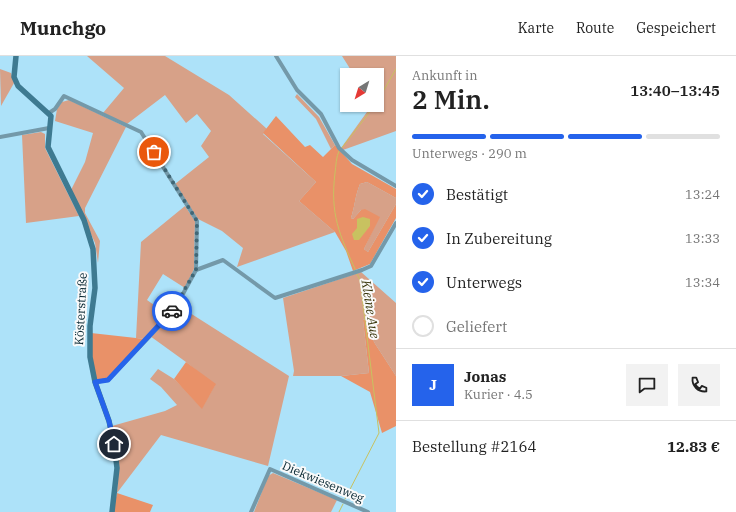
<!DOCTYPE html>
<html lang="de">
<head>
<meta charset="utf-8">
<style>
  :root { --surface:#fff; --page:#f2f2f2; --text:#222; --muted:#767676; --line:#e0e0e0; --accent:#2563eb }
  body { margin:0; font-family:"IBM Plex Serif",serif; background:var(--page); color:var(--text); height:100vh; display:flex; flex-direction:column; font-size:15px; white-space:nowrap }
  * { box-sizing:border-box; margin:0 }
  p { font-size:13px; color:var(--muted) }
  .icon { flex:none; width:22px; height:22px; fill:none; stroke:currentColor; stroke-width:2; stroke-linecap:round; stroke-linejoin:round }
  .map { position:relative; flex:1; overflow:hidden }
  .details { display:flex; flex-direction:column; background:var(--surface); width:340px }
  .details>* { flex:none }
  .needle { width:26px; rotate:218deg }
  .buttons { position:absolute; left:340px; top:12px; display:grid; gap:8px }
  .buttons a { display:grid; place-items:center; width:44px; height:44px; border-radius:0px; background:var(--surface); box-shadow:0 1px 3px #0004; font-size:20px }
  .pin { position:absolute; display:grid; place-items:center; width:34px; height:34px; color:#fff; margin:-17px; border:2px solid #fff; border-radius:50%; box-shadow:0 1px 4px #0007 }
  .courier { position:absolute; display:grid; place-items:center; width:40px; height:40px; margin:-20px; border:3px solid #2563eb; border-radius:50%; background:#fff; color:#222; box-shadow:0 1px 5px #0007 }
  .headline em { font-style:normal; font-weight:600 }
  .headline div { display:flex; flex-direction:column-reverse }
  .headline { display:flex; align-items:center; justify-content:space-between; height:68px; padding:0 16px }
  h1 { font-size:26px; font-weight:600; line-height:30px }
  .bar { display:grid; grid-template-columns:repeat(4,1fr); gap:6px 4px; align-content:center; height:48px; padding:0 16px }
  .bar i { height:5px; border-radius:3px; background:var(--line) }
  .bar .current { background:var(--accent) }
  .bar p { grid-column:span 4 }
  .line { display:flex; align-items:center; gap:10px; padding:0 16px; border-top:1px solid var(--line) }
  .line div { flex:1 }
  .round { display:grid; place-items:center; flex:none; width:42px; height:42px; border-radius:0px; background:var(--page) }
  ol { padding:0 16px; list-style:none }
  li { display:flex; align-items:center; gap:12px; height:44px }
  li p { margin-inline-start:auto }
  li .icon { padding:4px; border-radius:50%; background:var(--accent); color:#fff; stroke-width:4 }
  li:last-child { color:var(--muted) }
  li i { width:22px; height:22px; border:2px solid var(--line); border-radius:50% }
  header { display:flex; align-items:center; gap:24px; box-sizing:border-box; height:56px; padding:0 20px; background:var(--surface); border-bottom:1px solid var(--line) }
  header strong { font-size:19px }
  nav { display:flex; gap:22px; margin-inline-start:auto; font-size:14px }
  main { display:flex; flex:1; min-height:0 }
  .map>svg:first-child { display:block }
</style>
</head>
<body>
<header>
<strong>Munchgo</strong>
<nav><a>Karte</a><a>Route</a><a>Gespeichert</a></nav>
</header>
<main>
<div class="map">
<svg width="396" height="456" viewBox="0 0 396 456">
  <rect width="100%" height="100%" fill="#ade2f9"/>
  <g fill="#d7a188">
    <path d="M 87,0 L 165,0 L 229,39 L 267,73 L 263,78 L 316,126 L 299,145 L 335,176 L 237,211 L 243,192 L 222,175 L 198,163 L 175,128 L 209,101 L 201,90 L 211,75 L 197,58 L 186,67 L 165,39 L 127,68 L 103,57 L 124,32 Z"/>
    <path d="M 342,0 L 396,0 L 396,75 L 343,94 L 341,92 L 372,49 L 377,49 L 377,19 L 354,19 Z"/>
    <path d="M 0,13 L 11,17 L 14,27 L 1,50 Z"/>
    <path d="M 297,38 L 319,61 L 335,89 L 331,93 L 316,63 L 295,41 Z"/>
    <path d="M 69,44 L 126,71 L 85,152 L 85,157 L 100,185 L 98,207 L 95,187 L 71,134 L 85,106 L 93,77 L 55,65 L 57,53 L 62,46 Z"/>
    <path d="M 41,76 L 45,78 L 45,92 L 79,160 L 26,167 L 22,79 Z"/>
    <path d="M 367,126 L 396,142 L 396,148 L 368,196 L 364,193 L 379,161 L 361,154 L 353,163 L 351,162 C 355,150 355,140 360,128 Z"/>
    <path d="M 185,150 L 195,165 L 194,213 L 185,232 L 163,218 L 147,244 L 168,259 L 145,283 L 136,282 L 141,186 Z"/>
    <path d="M 361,216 L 396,247 L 396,320 L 374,286 L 367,263 L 363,264 L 369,317 L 341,320 L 293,320 L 294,315 L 283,242 Z"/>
    <path d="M 179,250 L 289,320 L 268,410 L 161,379 L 117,437 L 118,413 L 112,370 L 165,355 L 177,349 L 161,331 L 150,323 L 158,313 L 174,323 L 202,352 L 215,329 L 186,306 L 150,280 L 167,264 Z"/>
    <path d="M 273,417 L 337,444 L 331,456 L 254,456 L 268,420 Z"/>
  </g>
  <g fill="#e99168">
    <path d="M 276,60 L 305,91 L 310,89 L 323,101 L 335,89 L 352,108 L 396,133 L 396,142 L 367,126 L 360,128 C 355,140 355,150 351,162 L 353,163 L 361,154 L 365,153 L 380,161 L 364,193 L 368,196 L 396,148 L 396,162 L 370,208 L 353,215 L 346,195 L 335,176 L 299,145 L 316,126 L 263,77 Z"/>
    <path d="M 368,263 L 374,286 L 396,320 L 396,370 L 382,377 L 370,336 L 341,320 L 369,317 L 363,264 Z"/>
    <path d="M 91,277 L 145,283 L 108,323 L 95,325 L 90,301 Z"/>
    <path d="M 186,306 L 216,328 L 202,353 L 174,323 Z"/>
    <path d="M 117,437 L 153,449 L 150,456 L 113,456 Z"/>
  </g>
  <path fill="#c8c260" d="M 363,161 L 370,163 L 370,170 L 359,184 L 354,184 L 352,178 L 357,172 L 357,163 Z"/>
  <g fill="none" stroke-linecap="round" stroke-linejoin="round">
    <g stroke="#c8c260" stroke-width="1">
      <path d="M 377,46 L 396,13"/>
      <path d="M 341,93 L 375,49"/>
      <path d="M 339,95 C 336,101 336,110 335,117 C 330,158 339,178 356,215"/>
      <path d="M 345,443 L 379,377 L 360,224 L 357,218"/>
      <path d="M 339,456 L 343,448"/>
    </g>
    <g stroke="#7499a9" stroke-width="4">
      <path d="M 276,0 L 297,34 L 321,58 L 339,92 L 352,104 L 396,130"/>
      <path d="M 49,57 L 55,53 L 64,40 L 141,76 L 197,165 L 196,214 L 178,247 L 167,262 L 108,324 L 95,326"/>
      <path d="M 0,81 L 49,72"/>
      <path d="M 196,214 L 223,204 L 275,242 L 362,214 L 371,210 L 396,167"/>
      <path d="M 251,456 L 270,413 L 368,456"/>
    </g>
    <path stroke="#3e7a91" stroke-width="5.5" d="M 16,0 L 14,21 L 18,30 L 51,60 L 48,91 L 84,164 L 93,193 L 95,232 L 90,270 L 90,301 L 95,326 L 109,365 L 114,388 L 117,412 L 112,456"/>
  </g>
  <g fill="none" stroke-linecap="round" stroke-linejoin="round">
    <path stroke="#406776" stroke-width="4" stroke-dasharray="0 7.2" d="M 154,96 L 197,165 L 196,214 L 172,255"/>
    <path stroke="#2563eb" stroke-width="5" d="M 114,388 L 109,365 L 95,326 L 108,324 L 172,255"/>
  </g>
  <g text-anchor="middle" stroke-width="4" stroke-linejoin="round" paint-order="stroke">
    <g font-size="12" fill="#052530" stroke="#fafafa">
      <text transform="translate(81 253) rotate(-87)" y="4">Kösterstraße</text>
      <text transform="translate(323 426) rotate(23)" y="4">Diekwiesenweg</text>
    </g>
    <g font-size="13" font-style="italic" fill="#38350a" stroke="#fafafa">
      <text transform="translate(371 253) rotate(81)" y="5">Kleine Aue</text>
    </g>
  </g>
</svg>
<div class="buttons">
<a><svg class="needle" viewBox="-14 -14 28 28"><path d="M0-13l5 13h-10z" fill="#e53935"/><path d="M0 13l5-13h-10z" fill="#767676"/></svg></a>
</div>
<div class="pin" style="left:154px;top:96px;background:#ea580c"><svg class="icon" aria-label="bag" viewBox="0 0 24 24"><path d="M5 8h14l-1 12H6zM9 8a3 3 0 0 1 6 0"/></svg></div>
<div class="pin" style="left:114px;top:388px;background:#1f2937"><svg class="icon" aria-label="home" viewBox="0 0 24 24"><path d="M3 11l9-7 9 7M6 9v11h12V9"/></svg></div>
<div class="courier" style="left:172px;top:255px"><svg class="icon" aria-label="car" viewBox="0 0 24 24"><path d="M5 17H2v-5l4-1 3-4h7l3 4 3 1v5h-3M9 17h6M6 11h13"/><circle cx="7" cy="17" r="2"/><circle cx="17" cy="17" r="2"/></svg></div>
</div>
<section class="details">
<div class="headline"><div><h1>2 Min.</h1><p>Ankunft in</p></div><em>13:40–13:45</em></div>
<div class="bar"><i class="current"></i><i class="current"></i><i class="current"></i><i></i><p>Unterwegs · 290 m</p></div>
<ol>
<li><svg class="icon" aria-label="check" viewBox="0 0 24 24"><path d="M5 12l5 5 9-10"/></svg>Bestätigt<p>13:24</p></li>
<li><svg class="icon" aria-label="check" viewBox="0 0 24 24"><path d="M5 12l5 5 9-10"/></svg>In Zubereitung<p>13:33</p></li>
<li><svg class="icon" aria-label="check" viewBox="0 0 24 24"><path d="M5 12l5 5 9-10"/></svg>Unterwegs<p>13:34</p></li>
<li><i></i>Geliefert</li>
</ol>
<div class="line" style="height:72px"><b class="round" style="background:var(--accent);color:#fff">J</b><div><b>Jonas</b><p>Kurier · 4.5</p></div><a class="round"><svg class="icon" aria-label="chat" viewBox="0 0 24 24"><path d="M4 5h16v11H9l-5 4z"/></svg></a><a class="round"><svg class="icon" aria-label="phone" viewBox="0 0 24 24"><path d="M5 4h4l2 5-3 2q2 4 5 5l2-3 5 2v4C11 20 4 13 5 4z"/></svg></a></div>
<div class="line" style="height:52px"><div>Bestellung #2164</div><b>12.83 €</b></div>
</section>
</main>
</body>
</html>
